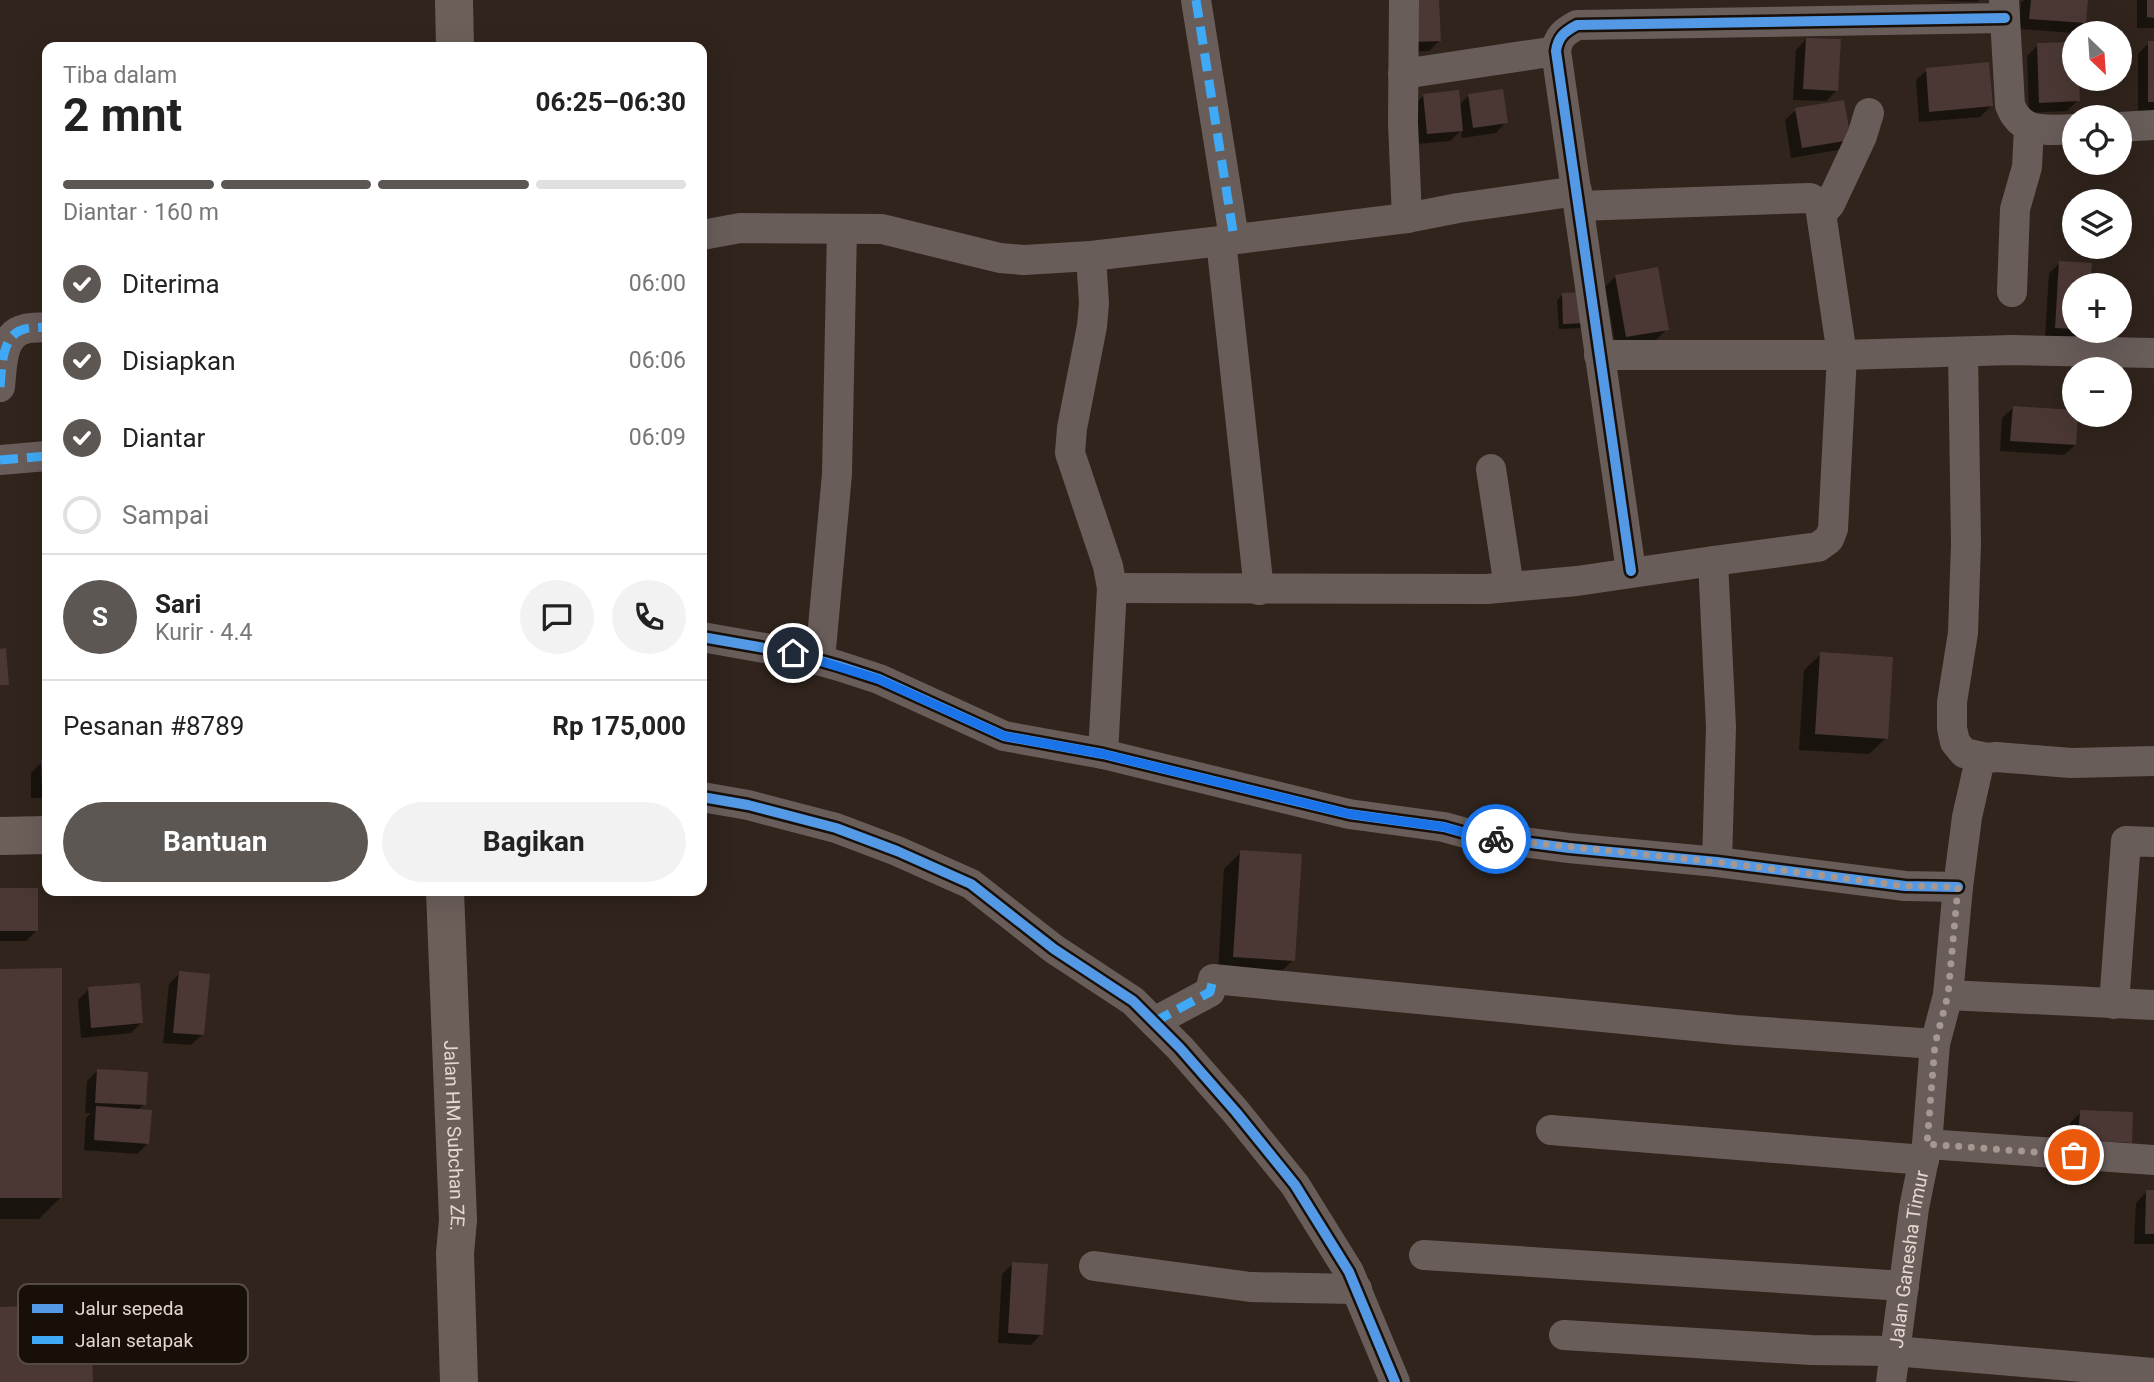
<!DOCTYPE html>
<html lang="id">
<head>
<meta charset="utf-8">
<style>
  :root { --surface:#fff; --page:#f2f2f2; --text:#222; --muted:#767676; --line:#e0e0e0; --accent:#5d5754 }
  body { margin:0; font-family:Roboto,sans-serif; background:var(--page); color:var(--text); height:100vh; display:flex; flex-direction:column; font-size:26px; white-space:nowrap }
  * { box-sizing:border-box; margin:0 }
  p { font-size:23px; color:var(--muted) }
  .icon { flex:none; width:38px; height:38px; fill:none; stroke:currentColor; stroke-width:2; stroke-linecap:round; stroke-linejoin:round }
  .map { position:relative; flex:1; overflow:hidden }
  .panel { position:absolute; left:42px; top:42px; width:665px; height:854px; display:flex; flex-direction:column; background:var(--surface); border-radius:14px; box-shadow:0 7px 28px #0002 }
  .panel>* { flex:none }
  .needle { width:46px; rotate:155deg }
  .controls { position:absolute; left:2062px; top:21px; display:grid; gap:14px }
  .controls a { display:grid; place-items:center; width:70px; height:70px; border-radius:50%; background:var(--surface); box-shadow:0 7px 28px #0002; font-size:35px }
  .pin { position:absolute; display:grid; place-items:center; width:60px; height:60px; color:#fff; margin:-30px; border:4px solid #fff; border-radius:50%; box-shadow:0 2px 7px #0007 }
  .courier { position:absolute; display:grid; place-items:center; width:70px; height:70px; margin:-35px; border:5px solid #1a73e8; border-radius:50%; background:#fff; color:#222; box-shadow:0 2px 9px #0007 }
  .headline em { font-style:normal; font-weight:700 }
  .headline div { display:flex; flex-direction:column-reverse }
  .headline { display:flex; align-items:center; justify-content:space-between; height:119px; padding:0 21px }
  h1 { font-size:46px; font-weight:700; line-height:52px }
  .bar { display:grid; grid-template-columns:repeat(4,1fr); gap:10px 7px; align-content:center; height:84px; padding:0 21px }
  .bar i { height:9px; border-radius:5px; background:var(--line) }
  .bar .active { background:var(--accent) }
  .bar p { grid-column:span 4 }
  .line { display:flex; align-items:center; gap:18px; padding:0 21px; border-top:2px solid var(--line) }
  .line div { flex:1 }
  .round { display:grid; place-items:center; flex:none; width:74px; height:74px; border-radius:37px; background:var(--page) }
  ol { padding:0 21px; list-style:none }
  li { display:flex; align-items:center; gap:21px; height:77px }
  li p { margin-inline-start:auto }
  li .icon { padding:7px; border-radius:50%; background:var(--accent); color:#fff; stroke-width:4 }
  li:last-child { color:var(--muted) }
  li i { width:38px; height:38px; border:4px solid var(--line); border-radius:50% }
  .action { display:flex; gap:14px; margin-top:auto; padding:14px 21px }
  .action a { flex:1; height:80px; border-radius:42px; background:var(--accent); color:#fff; font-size:28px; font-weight:700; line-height:80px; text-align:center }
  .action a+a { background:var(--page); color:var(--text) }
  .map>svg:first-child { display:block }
</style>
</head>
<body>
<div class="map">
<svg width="2154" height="1382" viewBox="0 0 2154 1382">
  <rect width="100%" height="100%" fill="#30241c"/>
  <g fill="#0007">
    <path d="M 1437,0 L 1440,40 L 1429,51 L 1402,52 Z"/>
    <path d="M 1931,0 L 1979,0 L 1977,2 Z"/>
    <path d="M 2024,0 L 2087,0 L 2085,22 L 2074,33 L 2019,29 L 2021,2 Z"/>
    <rect x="2137" y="0" width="17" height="28"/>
    <path d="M 1806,39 L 1837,90 L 1826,101 L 1793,100 L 1796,50 Z"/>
    <path d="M 2149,43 L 2154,43 L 2154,112 L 2138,112 L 2138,54 Z"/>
    <path d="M 2038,45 L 2074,79 L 2077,79 L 2078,100 L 2067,111 L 2029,113 L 2027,56 Z"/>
    <path d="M 1927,70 L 1991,106 L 1980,117 L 1919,122 L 1916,80 Z"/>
    <path d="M 1424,95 L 1459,105 L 1468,96 L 1506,122 L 1496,133 L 1462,138 L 1461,130 L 1450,141 L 1417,144 L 1413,106 Z"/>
    <path d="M 1796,110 L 1849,139 L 1838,150 L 1791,158 L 1785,120 Z"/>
    <path d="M 2060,263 L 2090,265 L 2088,285 L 2074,285 L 2074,331 L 2084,331 L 2075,340 L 2045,338 L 2049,273 Z"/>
    <path d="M 1616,276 L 1667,329 L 1656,340 L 1616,347 L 1605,287 Z"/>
    <path d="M 1585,294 L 1582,328 L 1559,329 L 1557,300 L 1562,295 Z"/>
    <path d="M 2013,408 L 2077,415 L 2075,445 L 2064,455 L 2000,451 L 2002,418 Z"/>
    <path d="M 1821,654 L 1886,738 L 1869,754 L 1799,750 L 1804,670 Z"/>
    <path d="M 42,762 L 47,762 L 47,798 L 31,798 L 31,773 Z"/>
    <path d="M 1241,852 L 1293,960 L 1277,976 L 1218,973 L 1224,869 Z"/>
    <path d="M 0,890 L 37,930 L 26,941 L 0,941 Z"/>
    <path d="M 0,970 L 61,1197 L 39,1219 L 0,1219 Z"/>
    <path d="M 180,973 L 202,1035 L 191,1045 L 163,1043 L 169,984 Z"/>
    <path d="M 89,989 L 142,1022 L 131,1033 L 81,1038 L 78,1000 Z"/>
    <path d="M 98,1070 L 144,1104 L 138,1110 L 148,1143 L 137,1154 L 84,1150 L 86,1118 L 91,1113 L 85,1113 L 87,1081 Z"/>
    <path d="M 2081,1112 L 2130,1142 L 2119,1153 L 2068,1151 L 2070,1123 Z"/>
    <path d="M 2146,1192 L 2154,1192 L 2154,1244 L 2134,1244 L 2136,1203 Z"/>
    <path d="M 1013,1264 L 1041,1334 L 1031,1345 L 998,1343 L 1002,1274 Z"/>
  </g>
  <g fill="#4b3834">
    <path d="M 1411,0 L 1439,0 L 1441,41 L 1413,42 Z"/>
    <path d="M 2031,0 L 2088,0 L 2086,23 L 2029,19 Z"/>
    <path d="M 2147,0 L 2154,0 L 2154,18 L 2147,17 Z"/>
    <path d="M 1806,38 L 1841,39 L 1838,91 L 1803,89 Z"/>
    <rect x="2148" y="41" width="6" height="61"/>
    <path d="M 2074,42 L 2074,79 L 2079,79 L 2080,101 L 2039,103 L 2037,43 Z"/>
    <path d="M 1989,62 L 1993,106 L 1929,112 L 1926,68 Z"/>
    <path d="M 1503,89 L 1508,123 L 1473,128 L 1468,94 Z"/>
    <path d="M 1459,90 L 1463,131 L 1427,134 L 1423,94 Z"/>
    <path d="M 1844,100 L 1851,140 L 1802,148 L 1795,108 Z"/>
    <path d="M 2059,261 L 2092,263 L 2090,285 L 2074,285 L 2074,329 L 2055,328 Z"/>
    <path d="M 1658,267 L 1669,330 L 1626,337 L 1615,275 Z"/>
    <path d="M 1587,292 L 1589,323 L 1563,324 L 1562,293 Z"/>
    <path d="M 2013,406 L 2074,410 L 2074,415 L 2078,415 L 2076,445 L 2010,441 Z"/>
    <path d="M 6,648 L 9,685 L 0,685 L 0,649 Z"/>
    <path d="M 1820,652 L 1893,657 L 1888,739 L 1815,734 Z"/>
    <path d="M 41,760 L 47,760 L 47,788 L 42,788 Z"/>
    <path d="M 1240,850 L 1302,854 L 1295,961 L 1233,957 Z"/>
    <rect x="0" y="888" width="38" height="43"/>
    <path d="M 62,968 L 62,1198 L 0,1198 L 0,969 Z"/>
    <path d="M 179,971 L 210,974 L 204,1035 L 173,1033 Z"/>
    <path d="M 140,983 L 143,1023 L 91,1028 L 88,987 Z"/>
    <path d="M 97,1069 L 148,1072 L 146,1105 L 95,1103 Z"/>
    <path d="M 96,1106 L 152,1110 L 149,1144 L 94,1140 Z"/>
    <path d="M 2080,1110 L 2133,1112 L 2132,1143 L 2078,1140 Z"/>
    <path d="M 2146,1190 L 2154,1190 L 2154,1234 L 2145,1234 Z"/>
    <path d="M 1012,1262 L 1048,1264 L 1043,1335 L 1008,1333 Z"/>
    <path d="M 91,1304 L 93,1382 L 0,1382 L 0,1307 Z"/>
  </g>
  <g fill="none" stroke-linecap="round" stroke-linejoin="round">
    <g stroke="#695d5a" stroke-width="30">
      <path d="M 1196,0 L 1234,238"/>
      <path d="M 1404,0 L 1403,123 L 1407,218"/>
      <path d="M 2004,0 L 2010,105 C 2021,135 2047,130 2074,129"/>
      <path d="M 1403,74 L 1556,51"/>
      <path d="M 2119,127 L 2154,125"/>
      <path d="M 1579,206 L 1810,198 L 1816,201 L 1820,206 L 1842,355 L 1833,529 L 1829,539 L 1818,547 L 1713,561"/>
      <path d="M 1822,213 L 1830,204 L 1862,136 L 1869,113"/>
      <path d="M 702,235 L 740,228 L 882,229 L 1000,258 L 1024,260 L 1091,256 L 1221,241 L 1407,218 L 1458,208 L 1577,191"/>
      <path d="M 1221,241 L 1259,590"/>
      <path d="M 1091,256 L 1094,303 L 1092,326 L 1072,428 L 1070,453 L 1108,566 L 1112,588 L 1103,754"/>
      <path d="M 2012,292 L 2015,209 L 2027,167 L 2029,128"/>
      <path d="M 1963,352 L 1966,544 L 1963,633 L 1952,702 L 1952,728 L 1955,742 L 1964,753 L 1987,758"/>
      <path d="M 1599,355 L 1842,355 L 2012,350 L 2154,353"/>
      <path d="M 0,387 C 2,368 1,334 25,329 C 32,327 40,328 47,327"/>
      <path d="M 0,460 L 47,456"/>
      <path d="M 1491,469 L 1509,587"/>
      <path d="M 1631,571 L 1556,51 C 1558,37 1564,32 1577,25 L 2005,18"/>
      <path d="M 1112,588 L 1487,589 L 1577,581 L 1713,561 L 1721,727 L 1717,862"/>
      <path d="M 702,637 L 793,653 L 839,666 L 879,679 L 1004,736 L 1103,754 L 1349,814 L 1444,827 L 1476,836 L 1569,848 L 1717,862 L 1905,886 L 1958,887"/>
      <path d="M 820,660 L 837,474 L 842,229"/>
      <path d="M 702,797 L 748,805 L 836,828 L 897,851 L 971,884 L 1054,949 L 1133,1001 L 1180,1048 L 1236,1112 L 1295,1185 L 1349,1272 L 1395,1382"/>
      <path d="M 1948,995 L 2154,1005"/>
      <path d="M 2114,1004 L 2126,841 L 2154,842"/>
      <path d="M 1154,1022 L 1210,992 L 1213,979 L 1736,1030 L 1935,1044"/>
      <path d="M 1551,1130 L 1924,1160"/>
      <path d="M 1927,1144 L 2154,1160"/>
      <path d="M 1424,1255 L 1904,1286"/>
      <path d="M 1094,1266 L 1250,1287 L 1357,1289"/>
      <path d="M 1564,1335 L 1811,1350 L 1894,1351 L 2154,1373"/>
      <path id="s1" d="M 1891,1382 L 1914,1208 L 1927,1144 L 1935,1044 L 1948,995 L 1958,887 L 1967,817 L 1979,764 L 1987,758 L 1996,757 L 2071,763 L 2154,761"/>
    </g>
    <g stroke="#6c5f5a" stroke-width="38">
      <path d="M 454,0 L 455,47"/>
      <path d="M 0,836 L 47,835"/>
      <path id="s2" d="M 445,891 L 458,1220 L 455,1253 L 459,1382"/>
    </g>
    <g stroke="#3fa9f5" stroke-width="9" stroke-dasharray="18 9" stroke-linecap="butt">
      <path d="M 1196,0 L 1234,238"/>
      <path d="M 0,387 C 2,368 1,334 25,329 C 32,327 40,328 47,327"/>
      <path d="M 0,460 L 47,456"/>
      <path d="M 1154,1022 L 1210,992 L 1213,979"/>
    </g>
    <defs>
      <g id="cycleway">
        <path d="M 1631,571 L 1556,51 C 1558,37 1564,32 1577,25 L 2005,18"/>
        <path d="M 702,637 L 793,653 L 839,666 L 879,679 L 1004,736 L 1103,754 L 1349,814 L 1444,827 L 1476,836 L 1569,848 L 1717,862 L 1905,886 L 1958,887"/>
        <path d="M 702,797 L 748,805 L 836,828 L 897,851 L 971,884 L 1054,949 L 1133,1001 L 1180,1048 L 1236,1112 L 1295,1185 L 1349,1272 L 1395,1382"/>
      </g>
    </defs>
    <use href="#cycleway" stroke="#180f09" stroke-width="15"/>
    <use href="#cycleway" stroke="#5399e6" stroke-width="10"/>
  </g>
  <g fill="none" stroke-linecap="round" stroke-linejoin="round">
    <path stroke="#a69890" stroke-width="7" stroke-dasharray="0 12.6" d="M 1496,839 L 1717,862 L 1905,886 L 1958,887 L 1948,995 L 1935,1044 L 1927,1144 L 2074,1155"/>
    <path stroke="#1a73e8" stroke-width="9" d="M 793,653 L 878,679 L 1004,736 L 1103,754 L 1349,814 L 1444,827 L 1475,836 L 1496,839"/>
  </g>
  <g text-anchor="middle" stroke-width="7" stroke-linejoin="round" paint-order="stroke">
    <g font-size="19" fill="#e5d7ce" stroke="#180f09">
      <text dy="7" stroke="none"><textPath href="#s2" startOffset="245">Jalan HM Subchan ZE.</textPath></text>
      <text dy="7" stroke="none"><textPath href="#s1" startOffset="124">Jalan Ganesha Timur</textPath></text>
    </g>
  </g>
  <rect x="18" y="1284" width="230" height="80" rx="10" fill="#180f09" stroke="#564b44" stroke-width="2"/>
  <rect x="32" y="1304" width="31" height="9" fill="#5399e6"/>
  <rect x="32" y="1336" width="31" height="8" fill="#3fa9f5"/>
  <g font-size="19" fill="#e5d7ce">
    <text x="75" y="1315">Jalur sepeda</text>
    <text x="75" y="1347">Jalan setapak</text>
  </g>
</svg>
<div class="controls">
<a><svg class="needle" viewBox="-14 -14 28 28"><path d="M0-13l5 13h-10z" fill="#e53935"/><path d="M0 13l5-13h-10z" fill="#767676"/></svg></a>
<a><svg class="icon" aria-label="locate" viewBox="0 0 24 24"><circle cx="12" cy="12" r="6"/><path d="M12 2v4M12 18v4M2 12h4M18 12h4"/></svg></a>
<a><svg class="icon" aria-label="layers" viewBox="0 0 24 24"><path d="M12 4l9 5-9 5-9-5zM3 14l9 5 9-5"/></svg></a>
<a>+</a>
<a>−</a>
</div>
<div class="pin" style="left:2074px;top:1155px;background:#ea580c"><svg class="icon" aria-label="bag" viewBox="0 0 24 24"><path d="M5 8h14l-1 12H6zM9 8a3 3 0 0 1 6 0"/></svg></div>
<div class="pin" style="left:793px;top:653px;background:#1f2937"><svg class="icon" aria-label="home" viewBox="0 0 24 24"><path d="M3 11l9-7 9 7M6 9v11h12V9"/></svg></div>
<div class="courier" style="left:1496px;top:839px"><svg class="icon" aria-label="bike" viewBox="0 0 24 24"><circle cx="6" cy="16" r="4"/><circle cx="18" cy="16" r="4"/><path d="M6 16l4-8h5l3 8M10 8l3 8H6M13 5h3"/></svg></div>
<section class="panel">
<div class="headline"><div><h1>2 mnt</h1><p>Tiba dalam</p></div><em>06:25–06:30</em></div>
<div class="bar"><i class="active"></i><i class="active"></i><i class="active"></i><i></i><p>Diantar · 160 m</p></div>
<ol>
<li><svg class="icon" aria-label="check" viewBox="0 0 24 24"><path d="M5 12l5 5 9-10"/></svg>Diterima<p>06:00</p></li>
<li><svg class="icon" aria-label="check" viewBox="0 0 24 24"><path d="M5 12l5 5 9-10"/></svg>Disiapkan<p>06:06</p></li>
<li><svg class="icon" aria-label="check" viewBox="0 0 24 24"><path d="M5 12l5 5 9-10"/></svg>Diantar<p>06:09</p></li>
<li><i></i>Sampai</li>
</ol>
<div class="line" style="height:126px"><b class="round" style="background:var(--accent);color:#fff">S</b><div><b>Sari</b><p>Kurir · 4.4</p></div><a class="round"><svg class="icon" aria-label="chat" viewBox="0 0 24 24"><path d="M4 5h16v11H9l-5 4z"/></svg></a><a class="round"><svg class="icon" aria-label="phone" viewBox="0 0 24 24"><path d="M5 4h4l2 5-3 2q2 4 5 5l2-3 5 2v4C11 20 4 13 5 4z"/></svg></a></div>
<div class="line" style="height:91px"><div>Pesanan #8789</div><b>Rp 175,000</b></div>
<div class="action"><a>Bantuan</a><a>Bagikan</a></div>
</section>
</div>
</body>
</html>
